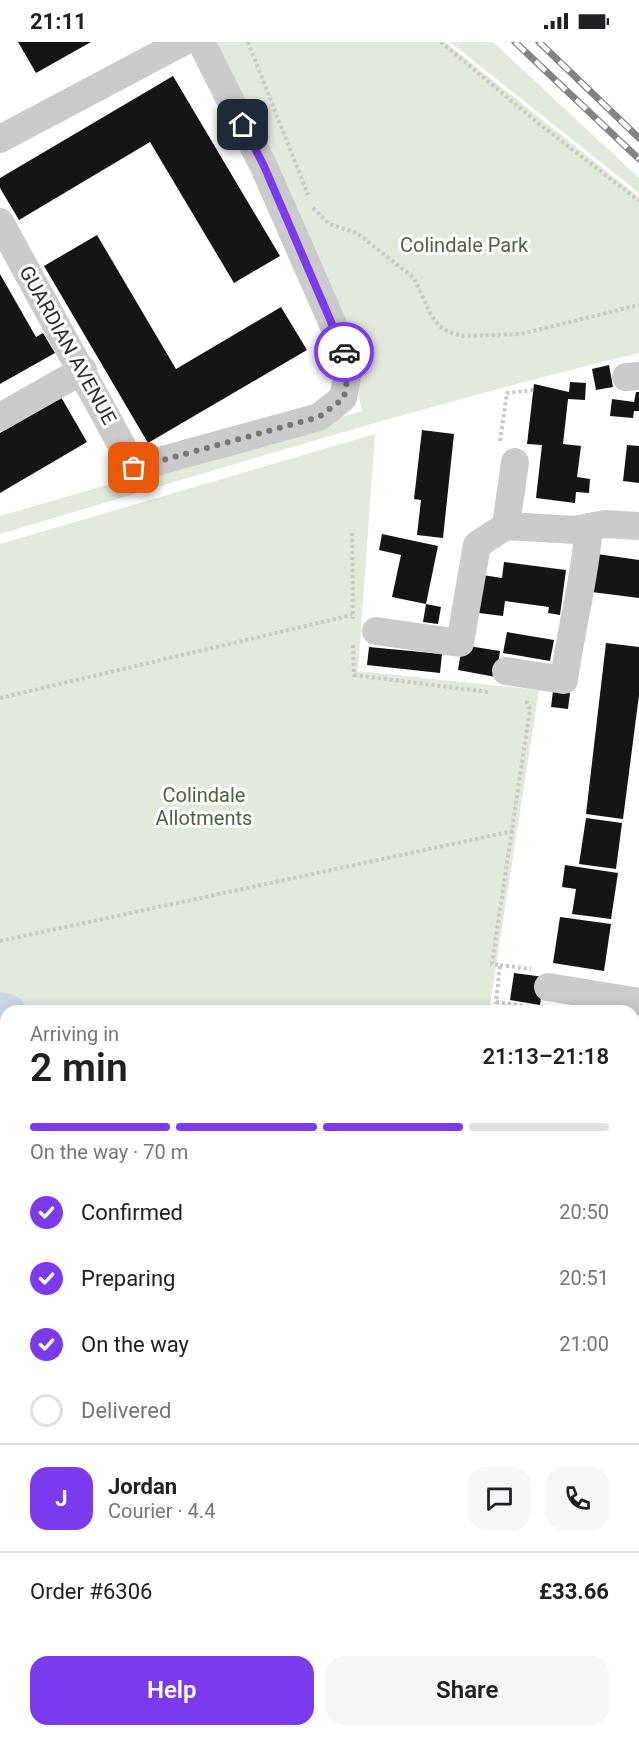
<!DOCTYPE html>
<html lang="en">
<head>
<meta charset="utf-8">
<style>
  :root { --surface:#fff; --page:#f6f6f6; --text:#202124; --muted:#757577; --line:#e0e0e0; --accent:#7c3aed }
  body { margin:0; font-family:Roboto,sans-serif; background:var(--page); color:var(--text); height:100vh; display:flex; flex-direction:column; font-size:22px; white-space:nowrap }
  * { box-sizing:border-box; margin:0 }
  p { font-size:20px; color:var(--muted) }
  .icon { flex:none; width:33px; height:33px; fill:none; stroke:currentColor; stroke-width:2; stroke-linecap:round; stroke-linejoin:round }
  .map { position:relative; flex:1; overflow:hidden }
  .panel { position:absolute; left:0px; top:963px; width:639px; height:732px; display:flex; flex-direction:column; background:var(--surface); border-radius:18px 18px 0 0; box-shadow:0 3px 15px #0003 }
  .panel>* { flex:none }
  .pin { position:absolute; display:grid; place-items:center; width:51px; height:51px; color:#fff; margin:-26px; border-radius:12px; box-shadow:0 3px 9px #0006 }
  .courier { position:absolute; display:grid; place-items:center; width:60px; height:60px; margin:-30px; border:4px solid #7c3aed; border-radius:50%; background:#fff; color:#222; box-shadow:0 2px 8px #0007 }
  .summary em { font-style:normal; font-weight:600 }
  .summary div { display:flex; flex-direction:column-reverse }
  .summary { display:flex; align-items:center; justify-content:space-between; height:102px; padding:0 30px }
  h1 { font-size:39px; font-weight:600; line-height:45px }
  .bar { display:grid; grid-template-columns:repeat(4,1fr); gap:9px 6px; align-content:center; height:72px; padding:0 30px }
  .bar i { height:8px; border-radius:4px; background:var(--line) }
  .bar .active { background:var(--accent) }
  .bar p { grid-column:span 4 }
  .line { display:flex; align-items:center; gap:15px; padding:0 30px; border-top:2px solid var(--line) }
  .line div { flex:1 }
  .round { display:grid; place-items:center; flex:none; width:63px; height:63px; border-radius:18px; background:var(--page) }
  ol { padding:0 30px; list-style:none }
  li { display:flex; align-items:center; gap:18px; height:66px }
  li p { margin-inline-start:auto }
  li .icon { padding:6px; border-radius:50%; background:var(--accent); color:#fff; stroke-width:4 }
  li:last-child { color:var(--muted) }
  li i { width:33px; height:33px; border:3px solid var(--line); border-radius:50% }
  .cta { display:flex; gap:12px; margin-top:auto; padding:12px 30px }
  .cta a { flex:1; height:69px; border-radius:18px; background:var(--accent); color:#fff; font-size:24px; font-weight:600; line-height:69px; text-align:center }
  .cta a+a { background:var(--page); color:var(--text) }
  .status { display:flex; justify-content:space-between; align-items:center; height:42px; padding:0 30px; background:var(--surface); direction:ltr }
  .status svg { height:16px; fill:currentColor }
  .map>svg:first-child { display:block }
</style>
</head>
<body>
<div class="status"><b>21:11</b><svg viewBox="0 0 49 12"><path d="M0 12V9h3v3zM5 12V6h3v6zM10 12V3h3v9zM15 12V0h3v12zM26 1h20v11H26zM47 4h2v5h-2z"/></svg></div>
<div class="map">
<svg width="639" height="1695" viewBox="0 0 639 1695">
  <rect width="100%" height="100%" fill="#fff"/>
  <g fill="#e2e9dd">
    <path d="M 212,0 L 445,0 L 639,155 L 639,311 C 424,363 212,429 0,492 L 0,474 L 362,369 L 350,309 Z"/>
    <path d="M 450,0 L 493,0 L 639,136 L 639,151 Z"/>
    <path d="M 375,392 L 358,629 L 539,648 L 489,969 L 39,969 L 0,965 L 0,502 Z"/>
    <path d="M 0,1670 L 6,1676 L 6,1689 L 20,1689 L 27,1695 L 0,1695 Z"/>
  </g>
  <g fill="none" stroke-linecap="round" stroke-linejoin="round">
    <path stroke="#cbd8e7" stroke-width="45" d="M 0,973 L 6,974"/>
  </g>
  <g fill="#151515">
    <path d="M 18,0 L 91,0 L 36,31 Z"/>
    <path d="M 173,34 L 280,214 L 234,241 L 150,100 L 19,178 L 0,146 L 0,136 Z"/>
    <path d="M 97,193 L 176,327 L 281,265 L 307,308 L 148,401 L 44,224 Z"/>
    <path d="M 0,232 L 36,295 L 43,291 L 55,311 L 0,342 Z"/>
    <path d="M 609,323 L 613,345 L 596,348 L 592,327 Z"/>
    <path d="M 570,340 L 586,341 L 585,358 L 568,357 L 563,402 L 581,404 L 577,435 L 590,437 L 589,451 L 576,450 L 575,461 L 536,456 L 542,403 L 527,402 L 534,342 L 569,350 Z"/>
    <path d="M 636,350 L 639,350 L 639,369 L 634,369 L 633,376 L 610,374 L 612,357 L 634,360 Z"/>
    <path d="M 61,355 L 87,400 L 0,451 L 0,391 Z"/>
    <path d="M 422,388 L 454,392 L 443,496 L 417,493 L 421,458 L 414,457 Z"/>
    <path d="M 627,403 L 639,404 L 639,441 L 623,439 Z"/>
    <path d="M 382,492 L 438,504 L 426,562 L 392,555 L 401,513 L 379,508 Z"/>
    <path d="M 590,511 L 639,518 L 639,556 L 584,549 Z"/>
    <path d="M 504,520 L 566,528 L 560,573 L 548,571 L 549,565 L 505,559 L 503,574 L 471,570 L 476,532 L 502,536 Z"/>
    <path d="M 426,562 L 441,565 L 438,582 L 423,580 Z"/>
    <path d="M 507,590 L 554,598 L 550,619 L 503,611 Z"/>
    <path d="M 606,601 L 639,605 L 639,653 L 623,777 L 586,772 Z"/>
    <path d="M 462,603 L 500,609 L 496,635 L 458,628 Z"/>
    <path d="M 369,605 L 442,612 L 440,631 L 367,623 Z"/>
    <path d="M 553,649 L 570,651 L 568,667 L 551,665 Z"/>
    <path d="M 586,776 L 622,781 L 616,827 L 579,822 Z"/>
    <path d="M 565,823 L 618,831 L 611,877 L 572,872 L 576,847 L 562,845 Z"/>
    <path d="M 560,875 L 611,882 L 604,929 L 553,921 Z"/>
    <path d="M 514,931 L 544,935 L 540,963 L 510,958 Z"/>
    <path d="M 0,1197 L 6,1197 L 6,1226 L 0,1225 Z"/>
    <path d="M 635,1267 L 639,1267 L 639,1313 L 633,1312 Z"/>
    <path d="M 0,1296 L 6,1297 L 6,1324 L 3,1324 L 2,1330 L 0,1330 Z"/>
    <path d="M 638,1431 L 639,1431 L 639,1449 L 635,1449 Z"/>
    <path d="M 633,1458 L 639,1459 L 639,1502 L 633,1501 Z"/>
    <path d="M 633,1506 L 639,1507 L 639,1554 L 633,1553 Z"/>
    <path d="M 0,1519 L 6,1527 L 6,1554 L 0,1558 Z"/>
    <path d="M 633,1559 L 639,1560 L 639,1605 L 633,1605 Z"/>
    <path d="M 6,1569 L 6,1592 L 0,1586 L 0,1575 Z"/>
    <rect x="633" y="1609" width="6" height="46"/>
    <path d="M 633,1661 L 639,1663 L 638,1695 L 592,1695 L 593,1689 L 633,1689 Z"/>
    <path d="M 149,1689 L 220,1689 L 219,1695 L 187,1695 Z"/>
    <path d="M 226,1689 L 281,1689 L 280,1695 L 225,1695 Z"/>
    <path d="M 285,1689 L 409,1689 L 408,1695 L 284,1695 Z"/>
    <path d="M 447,1689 L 487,1689 L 486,1695 L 446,1695 Z"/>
  </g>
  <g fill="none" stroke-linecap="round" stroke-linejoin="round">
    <g stroke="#c8c8c8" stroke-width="4" stroke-dasharray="3 3" stroke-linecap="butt">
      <path d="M 248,0 L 308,153"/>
      <path d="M 441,0 L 538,81 L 639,159"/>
      <path d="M 313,166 L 329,182 L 357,191 L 414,236 L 431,273 L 439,284 L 449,290 L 462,294 L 521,292 L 639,263"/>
      <path d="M 500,399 L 507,351 L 533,348"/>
      <path d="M 352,491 L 353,577"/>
      <path d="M 353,603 L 354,633 L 488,650"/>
      <path d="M 0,656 L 352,573"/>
      <path d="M 526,659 L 530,667 L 492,922 L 500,923 L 496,960 L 530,965"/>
      <path d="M 0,899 L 513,789"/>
      <path d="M 500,923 L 531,927"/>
    </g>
    <g stroke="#cbcbcb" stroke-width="28">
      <path d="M 0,97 L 183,0"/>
      <path d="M 0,180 L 134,426 L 319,375 L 343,356 L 349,326 L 339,296 L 264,125 L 201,0"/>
      <path d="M 626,335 L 639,334"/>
      <path d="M 0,375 L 83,328"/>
      <path d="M 515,420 L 506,484 L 575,488 L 605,482 L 639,484"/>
      <path d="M 376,589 L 460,601 L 477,503 L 506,484"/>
      <path d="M 506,629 L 564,638 C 571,586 585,537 589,485"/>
      <path d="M 548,945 L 639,960"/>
      <path d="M 633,1064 L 639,1022"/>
      <path d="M 0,1107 L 6,1059"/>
      <path d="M 0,1647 L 6,1652"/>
      <path d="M 45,1689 L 52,1695"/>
      <path d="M 540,1695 L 541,1689"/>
    </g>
    <g stroke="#a6a6a6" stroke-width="33">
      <path d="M 0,1139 L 6,1139"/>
      <path d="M 633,1212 L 639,1212"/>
    </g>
    <defs>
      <g id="rail">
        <path d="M 515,0 L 639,117"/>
        <path d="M 539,0 L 639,96"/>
      </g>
    </defs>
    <use href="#rail" stroke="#838383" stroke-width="7"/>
    <use href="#rail" stroke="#fff" stroke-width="4.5" stroke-dasharray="14" stroke-linecap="butt"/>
  </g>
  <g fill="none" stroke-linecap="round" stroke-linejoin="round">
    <path stroke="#777" stroke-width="6" stroke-dasharray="0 10.8" d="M 134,426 L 319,375 L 344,356 L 349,326 L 344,310"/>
    <path stroke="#7c3aed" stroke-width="8" d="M 243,83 L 264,124 L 344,310"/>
  </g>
  <g text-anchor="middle" stroke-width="6" stroke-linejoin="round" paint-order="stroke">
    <g font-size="20" fill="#4b6440" stroke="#fff">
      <text x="464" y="210">Colindale Park</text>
      <text x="204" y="760">Colindale<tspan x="204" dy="23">Allotments</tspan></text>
    </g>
    <g font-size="20" fill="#2e2e2e" stroke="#fff">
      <text transform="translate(68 303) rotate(61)" y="7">GUARDIAN AVENUE</text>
    </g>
  </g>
</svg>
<div class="pin" style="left:134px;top:426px;background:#ea580c"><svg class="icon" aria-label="bag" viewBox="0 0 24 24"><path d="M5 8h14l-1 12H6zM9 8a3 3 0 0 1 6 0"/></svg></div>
<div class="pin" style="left:243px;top:83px;background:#1f2937"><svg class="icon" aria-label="home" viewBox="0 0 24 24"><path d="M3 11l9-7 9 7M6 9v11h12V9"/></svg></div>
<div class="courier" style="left:344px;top:310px"><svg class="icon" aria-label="car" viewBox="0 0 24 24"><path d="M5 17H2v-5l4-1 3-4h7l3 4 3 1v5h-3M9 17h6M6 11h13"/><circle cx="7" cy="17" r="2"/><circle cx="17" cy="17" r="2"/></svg></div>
<section class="panel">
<div class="summary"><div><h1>2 min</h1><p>Arriving in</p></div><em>21:13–21:18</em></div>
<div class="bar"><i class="active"></i><i class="active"></i><i class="active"></i><i></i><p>On the way · 70 m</p></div>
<ol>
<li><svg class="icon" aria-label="check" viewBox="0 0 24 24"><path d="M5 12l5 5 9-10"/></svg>Confirmed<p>20:50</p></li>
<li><svg class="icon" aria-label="check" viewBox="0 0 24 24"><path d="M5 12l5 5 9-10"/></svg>Preparing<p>20:51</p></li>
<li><svg class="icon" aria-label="check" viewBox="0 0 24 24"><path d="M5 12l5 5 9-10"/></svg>On the way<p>21:00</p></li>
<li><i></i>Delivered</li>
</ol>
<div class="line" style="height:108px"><b class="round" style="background:var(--accent);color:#fff">J</b><div><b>Jordan</b><p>Courier · 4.4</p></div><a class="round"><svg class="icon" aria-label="chat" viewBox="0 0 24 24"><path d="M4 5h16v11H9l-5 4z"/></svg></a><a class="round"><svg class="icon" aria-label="phone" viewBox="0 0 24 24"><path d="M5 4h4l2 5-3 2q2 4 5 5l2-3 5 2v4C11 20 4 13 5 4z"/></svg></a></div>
<div class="line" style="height:78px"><div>Order #6306</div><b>£33.66</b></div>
<div class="cta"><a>Help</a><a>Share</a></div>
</section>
</div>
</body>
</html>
